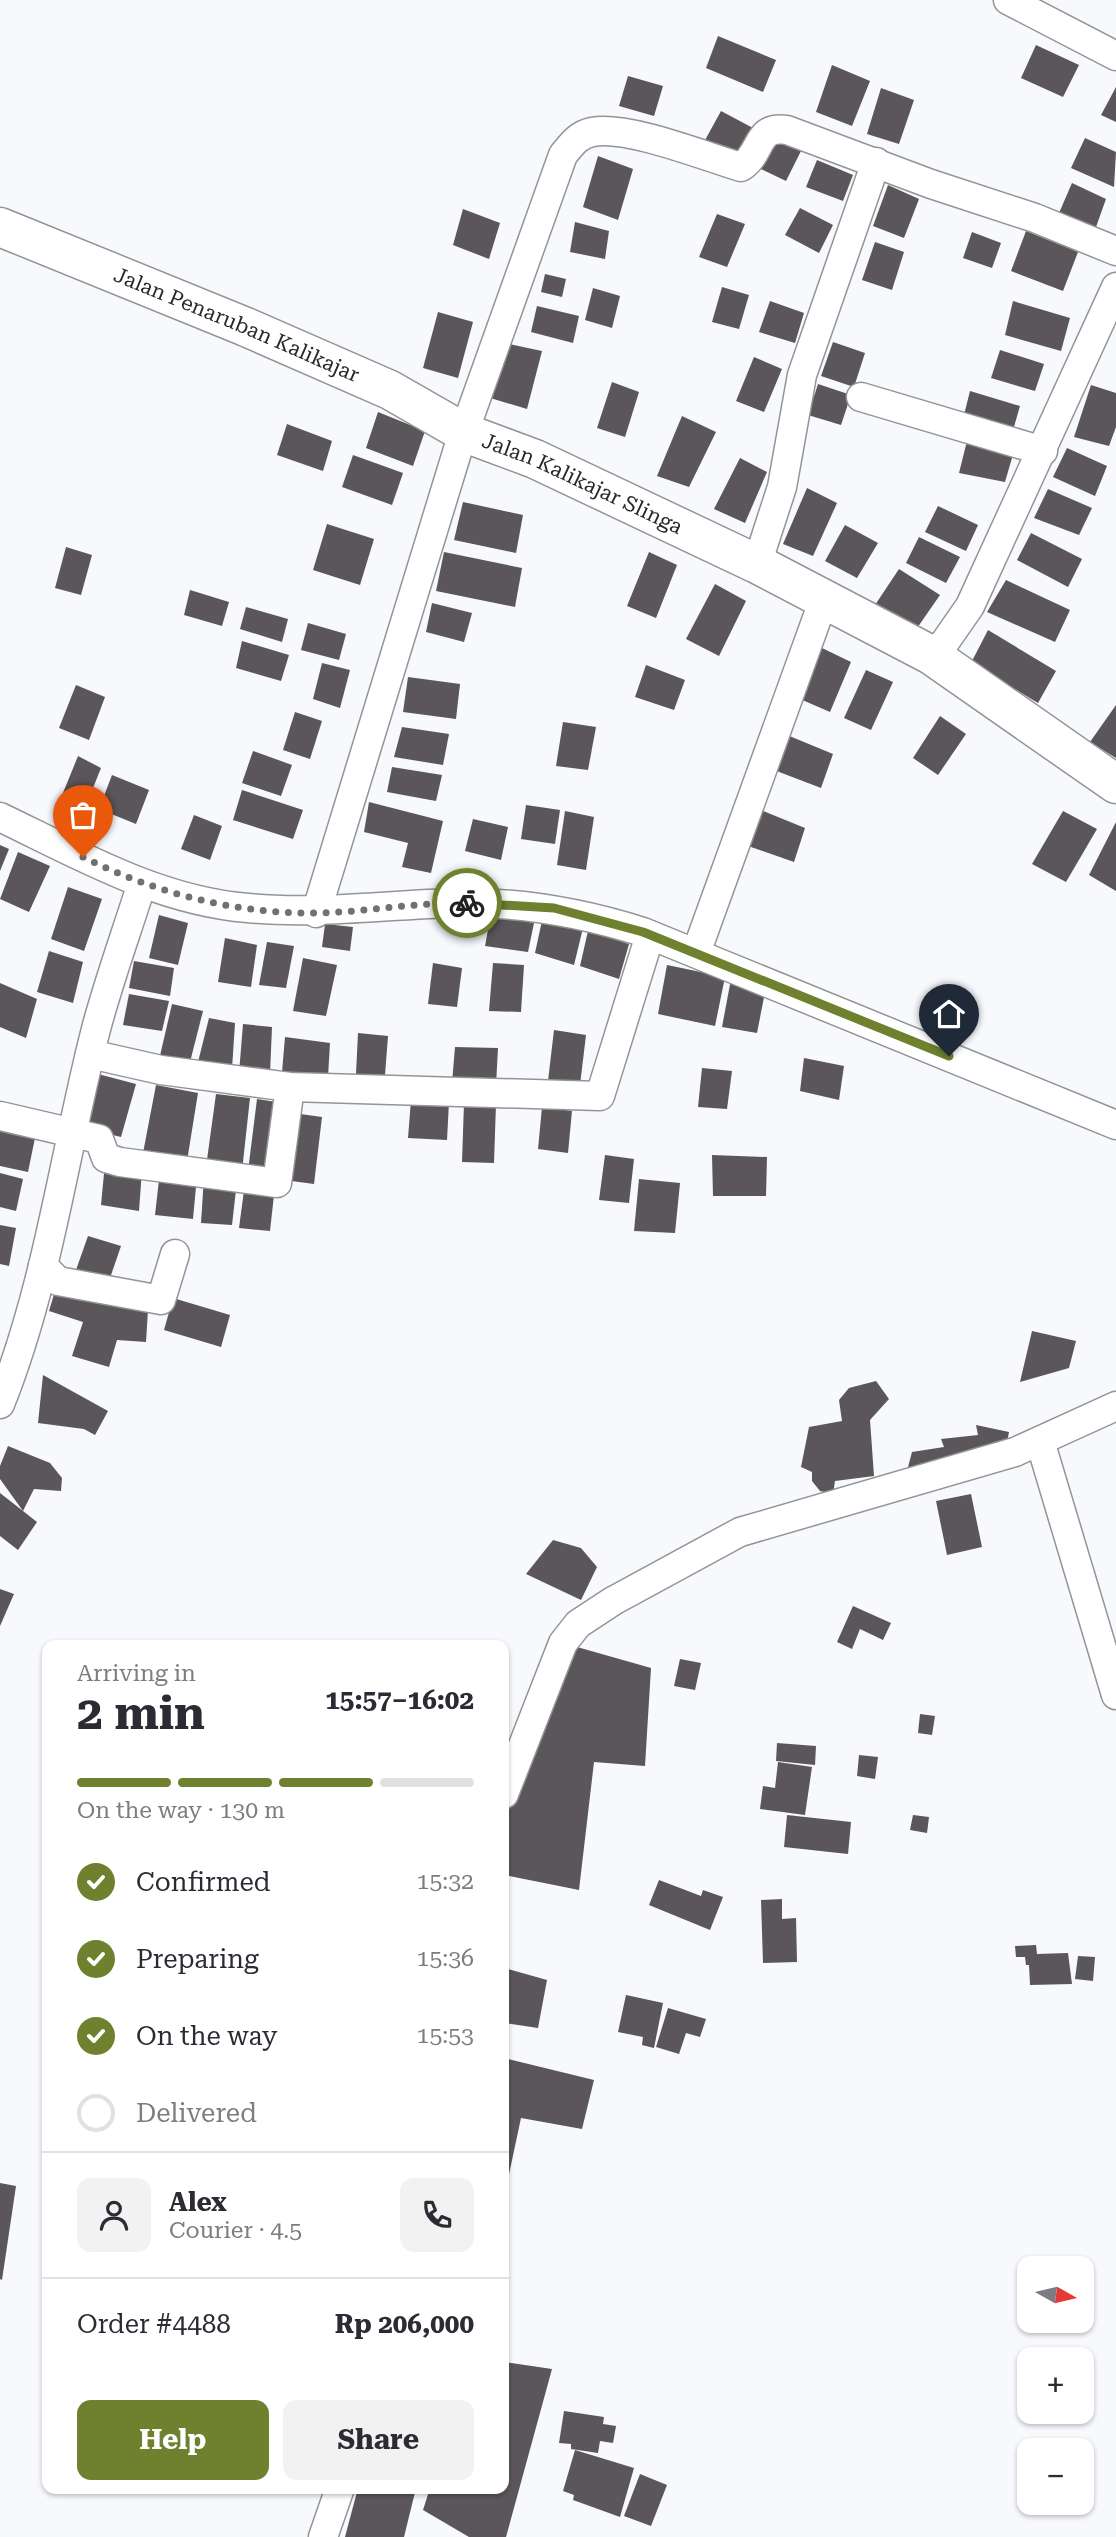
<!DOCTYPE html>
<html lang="en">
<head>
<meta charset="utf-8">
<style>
  :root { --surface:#fff; --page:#f2f2f3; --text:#2b2b33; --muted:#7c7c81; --line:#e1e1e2; --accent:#6f802f }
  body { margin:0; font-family:"Roboto Serif",serif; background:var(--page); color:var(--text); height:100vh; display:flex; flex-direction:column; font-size:26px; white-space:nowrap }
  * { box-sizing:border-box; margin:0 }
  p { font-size:23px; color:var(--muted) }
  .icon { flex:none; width:38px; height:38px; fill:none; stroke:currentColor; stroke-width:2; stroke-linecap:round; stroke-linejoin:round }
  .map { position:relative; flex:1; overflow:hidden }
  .side { position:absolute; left:42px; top:1640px; width:467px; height:854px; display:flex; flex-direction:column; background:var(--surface); border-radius:14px; box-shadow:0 2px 5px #0004 }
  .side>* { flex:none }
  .needle { width:46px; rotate:98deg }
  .buttons { position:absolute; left:1017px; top:2256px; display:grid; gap:14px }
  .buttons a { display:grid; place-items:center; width:77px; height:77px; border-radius:14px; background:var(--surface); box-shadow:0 2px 5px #0004; font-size:35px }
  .pin { position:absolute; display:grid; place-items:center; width:60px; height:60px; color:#fff; margin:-72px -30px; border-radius:50% 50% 50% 0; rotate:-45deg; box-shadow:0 0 7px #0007 }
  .pin .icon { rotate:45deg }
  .courier { position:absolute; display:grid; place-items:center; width:70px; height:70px; margin:-35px; border:5px solid #6f802f; border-radius:50%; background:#fff; color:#222; box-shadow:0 2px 9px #0007 }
  .overview em { font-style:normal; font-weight:700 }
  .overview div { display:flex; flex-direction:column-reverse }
  .overview { display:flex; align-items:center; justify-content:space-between; height:119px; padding:0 35px }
  h1 { font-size:46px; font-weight:700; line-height:52px }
  .bar { display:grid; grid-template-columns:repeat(4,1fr); gap:10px 7px; align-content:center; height:84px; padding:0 35px }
  .bar i { height:9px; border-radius:5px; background:var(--line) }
  .bar .active { background:var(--accent) }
  .bar p { grid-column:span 4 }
  .line { display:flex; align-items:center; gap:18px; padding:0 35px; border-top:2px solid var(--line) }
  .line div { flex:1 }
  .round { display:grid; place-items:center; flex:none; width:74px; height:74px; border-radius:14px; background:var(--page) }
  ol { padding:0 35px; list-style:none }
  li { display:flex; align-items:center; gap:21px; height:77px }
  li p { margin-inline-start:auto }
  li .icon { padding:7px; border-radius:50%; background:var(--accent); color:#fff; stroke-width:4 }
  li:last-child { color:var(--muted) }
  li i { width:38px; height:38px; border:4px solid var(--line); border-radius:50% }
  .button { display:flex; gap:14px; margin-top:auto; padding:14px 35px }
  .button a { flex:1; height:80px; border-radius:14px; background:var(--accent); color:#fff; font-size:28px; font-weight:700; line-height:80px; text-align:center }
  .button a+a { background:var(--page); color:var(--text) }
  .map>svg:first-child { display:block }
</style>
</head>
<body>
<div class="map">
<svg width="1116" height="2537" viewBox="0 0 1116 2537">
  <rect width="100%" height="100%" fill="#f7f9fd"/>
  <g fill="#5b5659">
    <path d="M 718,36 L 776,60 L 763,92 L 706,68 Z"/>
    <path d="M 1036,45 L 1079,65 L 1063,97 L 1021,78 Z"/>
    <path d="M 832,65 L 870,81 L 852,126 L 816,112 Z"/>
    <path d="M 628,76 L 663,86 L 654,116 L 619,106 Z"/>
    <path d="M 1116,87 L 1116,122 L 1101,115 Z"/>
    <path d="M 881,88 L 914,100 L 899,144 L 867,134 Z"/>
    <path d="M 721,111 L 753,128 L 737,159 L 704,142 Z"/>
    <path d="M 1085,138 L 1116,152 L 1114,187 L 1071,168 Z"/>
    <path d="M 774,139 L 801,151 L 786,181 L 759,168 Z"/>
    <path d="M 598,156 L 633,169 L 618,220 L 583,207 Z"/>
    <path d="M 817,160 L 853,175 L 843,201 L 806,187 Z"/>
    <path d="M 1072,183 L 1106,199 L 1096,227 L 1059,213 Z"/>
    <path d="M 888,185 L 919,199 L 904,238 L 873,226 Z"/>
    <path d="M 800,208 L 833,225 L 819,253 L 785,235 Z"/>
    <path d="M 463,209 L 500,223 L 489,259 L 453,245 Z"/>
    <path d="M 717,214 L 745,224 L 727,267 L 699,257 Z"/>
    <path d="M 575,222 L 609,231 L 605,259 L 570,252 Z"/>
    <path d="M 1026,231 L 1078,252 L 1063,291 L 1011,271 Z"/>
    <path d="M 972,232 L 1001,243 L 992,268 L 963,258 Z"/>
    <path d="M 875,242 L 904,252 L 892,290 L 862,280 Z"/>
    <path d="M 545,274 L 566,279 L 562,297 L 541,292 Z"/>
    <path d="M 722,287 L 749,295 L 739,329 L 712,322 Z"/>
    <path d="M 593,288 L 620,296 L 612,328 L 585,320 Z"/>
    <path d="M 770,301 L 804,313 L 795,343 L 759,332 Z"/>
    <path d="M 1013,301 L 1070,318 L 1061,351 L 1005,335 Z"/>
    <path d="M 537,306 L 579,316 L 573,343 L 531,332 Z"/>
    <path d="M 438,312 L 473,322 L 458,378 L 423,368 Z"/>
    <path d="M 833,342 L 865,353 L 854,387 L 821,376 Z"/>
    <path d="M 505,343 L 542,351 L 527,409 L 487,397 Z"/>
    <path d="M 1000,350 L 1044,364 L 1035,391 L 991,378 Z"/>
    <path d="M 754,357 L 782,369 L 764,412 L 736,401 Z"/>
    <path d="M 612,382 L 639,392 L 625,437 L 597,428 Z"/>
    <path d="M 818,384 L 851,395 L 841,425 L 808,415 Z"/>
    <path d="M 1091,385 L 1116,393 L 1116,427 L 1109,446 L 1074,437 Z"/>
    <path d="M 970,391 L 1020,406 L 1011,437 L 962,423 Z"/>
    <path d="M 378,412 L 425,431 L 413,466 L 366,448 Z"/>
    <path d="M 682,416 L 716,432 L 689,487 L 657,476 Z"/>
    <path d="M 287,424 L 332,441 L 323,471 L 277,455 Z"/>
    <path d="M 967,441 L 1014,451 L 1005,482 L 959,473 Z"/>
    <path d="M 1067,448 L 1107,466 L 1095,496 L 1053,477 Z"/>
    <path d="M 353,455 L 403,473 L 392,505 L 342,487 Z"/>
    <path d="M 740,458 L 767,472 L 745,523 L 714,509 Z"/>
    <path d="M 807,488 L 837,503 L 813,556 L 783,544 Z"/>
    <path d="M 1048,489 L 1092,508 L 1079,535 L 1034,518 Z"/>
    <path d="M 463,502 L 523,515 L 516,553 L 454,540 Z"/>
    <path d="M 938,506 L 978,525 L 966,551 L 925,532 Z"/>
    <path d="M 327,524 L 374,539 L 360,585 L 313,570 Z"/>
    <path d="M 845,525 L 878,543 L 857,578 L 825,561 Z"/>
    <path d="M 1031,533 L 1082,559 L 1068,587 L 1017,560 Z"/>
    <path d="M 919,537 L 960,557 L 946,583 L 906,563 Z"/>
    <path d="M 66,547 L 92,555 L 81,595 L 55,588 Z"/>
    <path d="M 444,552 L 522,568 L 515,607 L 436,591 Z"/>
    <path d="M 649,552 L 677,565 L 656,618 L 627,606 Z"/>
    <path d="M 899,569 L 940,595 L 915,631 L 875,605 Z"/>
    <path d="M 1006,580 L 1070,610 L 1055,642 L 987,612 Z"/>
    <path d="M 715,584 L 746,601 L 719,656 L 686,639 Z"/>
    <path d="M 190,590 L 229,602 L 222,626 L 184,615 Z"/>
    <path d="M 432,603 L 472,613 L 464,642 L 426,632 Z"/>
    <path d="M 246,607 L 288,619 L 282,642 L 240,629 Z"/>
    <path d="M 308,623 L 346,634 L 339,660 L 301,650 Z"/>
    <path d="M 988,630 L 1056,671 L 1038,703 L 971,663 Z"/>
    <path d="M 242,641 L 289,655 L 281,681 L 236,668 Z"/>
    <path d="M 822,648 L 851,662 L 830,712 L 800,699 Z"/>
    <path d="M 322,663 L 350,670 L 340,708 L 313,699 Z"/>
    <path d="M 646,665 L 685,680 L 674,710 L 635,697 Z"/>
    <path d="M 866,670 L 893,682 L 871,730 L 844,718 Z"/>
    <path d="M 408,677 L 460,684 L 456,719 L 403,712 Z"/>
    <path d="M 76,685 L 105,697 L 89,740 L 59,728 Z"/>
    <path d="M 1116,705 L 1116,758 L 1090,742 Z"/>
    <path d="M 295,712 L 322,721 L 310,759 L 283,750 Z"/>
    <path d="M 940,716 L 966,734 L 938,775 L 913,758 Z"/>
    <path d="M 563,722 L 596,727 L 588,770 L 556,766 Z"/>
    <path d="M 402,727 L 449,734 L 443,765 L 394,757 Z"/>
    <path d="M 787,735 L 833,754 L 821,788 L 774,770 Z"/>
    <path d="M 253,751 L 292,765 L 281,796 L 242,783 Z"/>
    <path d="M 78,756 L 101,768 L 87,803 L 63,793 Z"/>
    <path d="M 392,767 L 442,775 L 436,801 L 387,792 Z"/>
    <path d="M 112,775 L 149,790 L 136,824 L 99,809 Z"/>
    <path d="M 242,790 L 303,810 L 293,839 L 233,820 Z"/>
    <path d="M 369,802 L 443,821 L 431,873 L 402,867 L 408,843 L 364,832 Z"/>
    <path d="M 526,805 L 560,810 L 555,844 L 521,839 Z"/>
    <path d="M 761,810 L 805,828 L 794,862 L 748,846 Z"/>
    <path d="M 565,811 L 594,817 L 586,870 L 557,865 Z"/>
    <path d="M 1063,811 L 1097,829 L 1066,882 L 1032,864 Z"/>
    <path d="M 194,815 L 222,826 L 210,860 L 181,849 Z"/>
    <path d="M 473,819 L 508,827 L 501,860 L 465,851 Z"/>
    <path d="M 1116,822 L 1116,891 L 1089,875 Z"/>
    <path d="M 0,845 L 9,849 L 0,871 Z"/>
    <path d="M 18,852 L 50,866 L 29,912 L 0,899 Z"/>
    <path d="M 68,887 L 102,899 L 84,951 L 51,939 Z"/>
    <path d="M 491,913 L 534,923 L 528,952 L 485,946 Z"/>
    <path d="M 159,915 L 188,923 L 178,965 L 149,958 Z"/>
    <path d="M 543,916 L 583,928 L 574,965 L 535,953 Z"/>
    <path d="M 325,924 L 353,927 L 350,951 L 322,947 Z"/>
    <path d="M 588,931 L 629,944 L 619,979 L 580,966 Z"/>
    <path d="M 225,938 L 257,945 L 251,987 L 218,982 Z"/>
    <path d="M 267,942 L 294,946 L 286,988 L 259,985 Z"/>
    <path d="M 49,951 L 83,962 L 73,1003 L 37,992 Z"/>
    <path d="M 303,958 L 337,965 L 326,1016 L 293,1011 Z"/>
    <path d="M 134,961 L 174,968 L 170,996 L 129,988 Z"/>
    <path d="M 433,963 L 462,968 L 457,1007 L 428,1004 Z"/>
    <path d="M 493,963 L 524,965 L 521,1012 L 489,1011 Z"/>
    <path d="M 667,965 L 725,977 L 715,1026 L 658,1014 Z"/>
    <path d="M 731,979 L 766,987 L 757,1033 L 722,1027 Z"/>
    <path d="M 0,983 L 37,999 L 26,1038 L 0,1027 Z"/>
    <path d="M 129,994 L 169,1001 L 162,1031 L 123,1025 Z"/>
    <path d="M 172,1004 L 203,1011 L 189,1066 L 159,1060 Z"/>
    <path d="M 209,1018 L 235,1023 L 232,1069 L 197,1066 Z"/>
    <path d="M 243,1024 L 272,1027 L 270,1074 L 239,1073 Z"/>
    <path d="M 554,1030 L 586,1035 L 580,1085 L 548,1081 Z"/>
    <path d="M 358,1033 L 388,1036 L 385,1075 L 356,1074 Z"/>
    <path d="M 285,1037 L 330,1043 L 328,1077 L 282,1072 Z"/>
    <path d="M 455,1047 L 498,1048 L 496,1085 L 452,1083 Z"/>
    <path d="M 804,1058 L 844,1066 L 839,1100 L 800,1091 Z"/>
    <path d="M 702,1068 L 732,1071 L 727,1109 L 698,1107 Z"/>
    <path d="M 98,1074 L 136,1084 L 121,1137 L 84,1128 Z"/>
    <path d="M 156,1085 L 198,1093 L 187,1161 L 143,1153 Z"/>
    <path d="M 216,1094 L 250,1098 L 242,1171 L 206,1167 Z"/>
    <path d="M 257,1099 L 283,1103 L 274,1174 L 248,1171 Z"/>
    <path d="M 411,1100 L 449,1102 L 447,1140 L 408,1138 Z"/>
    <path d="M 464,1103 L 496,1104 L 494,1163 L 462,1162 Z"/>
    <path d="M 542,1107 L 572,1111 L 568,1153 L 538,1149 Z"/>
    <path d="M 293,1113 L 322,1117 L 314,1184 L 284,1180 Z"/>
    <path d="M 0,1130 L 35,1138 L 28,1172 L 0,1166 Z"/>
    <path d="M 605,1155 L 634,1159 L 629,1203 L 599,1200 Z"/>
    <path d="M 712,1155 L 767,1157 L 766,1196 L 713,1196 Z"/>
    <path d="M 105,1163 L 142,1170 L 139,1211 L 101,1205 Z"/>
    <path d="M 160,1171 L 197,1176 L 193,1219 L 155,1215 Z"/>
    <path d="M 0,1173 L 23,1179 L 16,1211 L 0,1207 Z"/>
    <path d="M 204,1177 L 237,1181 L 232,1225 L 201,1223 Z"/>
    <path d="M 639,1179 L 680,1183 L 675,1233 L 634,1231 Z"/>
    <path d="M 245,1183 L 275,1186 L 270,1231 L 239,1228 Z"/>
    <path d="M 0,1225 L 16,1228 L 9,1266 L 0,1264 Z"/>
    <path d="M 88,1236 L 121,1246 L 109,1281 L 76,1270 Z"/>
    <path d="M 58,1281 L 148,1310 L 146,1342 L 117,1340 L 109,1367 L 72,1356 L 83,1322 L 49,1311 Z"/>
    <path d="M 173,1298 L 230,1315 L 221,1347 L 164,1330 Z"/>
    <path d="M 1032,1331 L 1076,1341 L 1069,1368 L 1020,1382 Z"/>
    <path d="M 43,1375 L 108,1411 L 95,1435 L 84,1429 L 38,1423 Z"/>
    <path d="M 876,1381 L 889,1399 L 870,1420 L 874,1476 L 835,1481 L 833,1494 L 820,1491 L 812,1481 L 812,1472 L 801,1467 L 809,1427 L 842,1421 L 839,1400 L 849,1388 Z"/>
    <path d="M 976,1425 L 1009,1432 L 1006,1447 L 907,1471 L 912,1452 L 944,1447 L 941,1439 L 978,1435 Z"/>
    <path d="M 8,1446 L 50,1463 L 62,1478 L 61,1491 L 34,1489 L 23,1511 L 37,1522 L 18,1550 L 0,1536 L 0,1493 L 23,1511 L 0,1479 L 0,1466 Z"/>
    <path d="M 971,1494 L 982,1547 L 947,1555 L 936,1501 Z"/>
    <path d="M 553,1540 L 581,1548 L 597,1567 L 581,1600 L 526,1574 Z"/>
    <path d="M 0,1589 L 14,1594 L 0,1626 Z"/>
    <path d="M 853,1606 L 891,1623 L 883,1640 L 860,1629 L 852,1649 L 837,1642 Z"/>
    <path d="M 563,1643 L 651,1668 L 645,1766 L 594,1762 L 579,1890 L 504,1875 L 504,1800 Z"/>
    <path d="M 680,1659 L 701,1663 L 695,1690 L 674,1686 Z"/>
    <path d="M 920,1714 L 935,1716 L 932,1735 L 918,1733 Z"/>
    <path d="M 777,1743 L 816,1746 L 815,1765 L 776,1761 Z"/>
    <path d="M 859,1755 L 878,1757 L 875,1779 L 857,1776 Z"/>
    <path d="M 778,1762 L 812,1767 L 805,1815 L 760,1809 L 763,1786 L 775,1788 Z"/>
    <path d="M 787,1815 L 851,1822 L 848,1854 L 784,1847 Z"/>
    <path d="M 913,1815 L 929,1817 L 927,1833 L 910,1830 Z"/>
    <path d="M 659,1880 L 701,1896 L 703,1890 L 723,1897 L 710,1930 L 649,1905 Z"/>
    <path d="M 782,1899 L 782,1919 L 796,1918 L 797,1962 L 763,1963 L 761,1900 Z"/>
    <path d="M 1036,1945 L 1037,1954 L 1068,1953 L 1072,1984 L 1030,1985 L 1029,1965 L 1026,1965 L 1025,1957 L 1016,1957 L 1015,1946 Z"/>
    <path d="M 1078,1956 L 1095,1957 L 1093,1981 L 1075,1979 Z"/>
    <path d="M 504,1968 L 547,1980 L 538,2028 L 504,2023 Z"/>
    <path d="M 626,1995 L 663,2003 L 654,2048 L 642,2045 L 643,2037 L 618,2032 Z"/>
    <path d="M 668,2008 L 706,2019 L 700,2037 L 686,2033 L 679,2054 L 656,2047 Z"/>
    <path d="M 504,2058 L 594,2080 L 582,2129 L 521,2118 L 505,2193 Z"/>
    <path d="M 0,2183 L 16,2186 L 2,2280 L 0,2279 Z"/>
    <path d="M 504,2362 L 552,2369 L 506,2537 L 469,2537 L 423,2510 L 430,2488 L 504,2488 Z"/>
    <path d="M 564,2411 L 604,2417 L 603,2424 L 616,2426 L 613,2443 L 600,2441 L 598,2453 L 571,2449 L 571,2444 L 559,2443 Z"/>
    <path d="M 575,2450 L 634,2468 L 620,2517 L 573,2500 L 574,2495 L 563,2491 Z"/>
    <path d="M 640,2474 L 667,2485 L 651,2526 L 624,2516 Z"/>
    <path d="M 358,2488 L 416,2488 L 404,2537 L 345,2537 Z"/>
  </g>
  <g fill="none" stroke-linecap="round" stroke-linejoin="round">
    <defs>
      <g id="street">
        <path d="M 1008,0 L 1116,56"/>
        <path d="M 861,397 L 1043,451"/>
        <path d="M 757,564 L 782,487 L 802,375 L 876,162"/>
        <path d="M 931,655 L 945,642 L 970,606 L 1116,287"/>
        <path d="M 0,817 C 79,855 159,901 248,908 C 319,915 389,904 460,903 C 524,902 583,913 643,932 L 1116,1125"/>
        <path d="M 316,913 L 458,449 L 563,155 C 572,144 578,135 592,132 C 627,125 704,156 741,167 C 763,153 755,125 787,130 L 931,184 L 1035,218 L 1116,251"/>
        <path d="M 696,953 L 824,599"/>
        <path d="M 90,1054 L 161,1070 L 290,1087 L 600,1096 L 650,935"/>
        <path d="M 0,1116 L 99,1139 L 106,1158 L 120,1162 L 277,1183 L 290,1087"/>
        <path d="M 43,1266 L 58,1281 L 161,1300 L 175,1254"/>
        <path d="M 0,1404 C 48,1284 64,1154 96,1029 C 109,980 127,931 142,883"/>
        <path d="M 1040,1441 L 1116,1695"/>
        <path d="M 504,1794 L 563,1643 L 578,1624 L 613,1601 L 740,1532 L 1015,1452 L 1116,1406"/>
        <path d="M 323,2537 L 340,2488"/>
      </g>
      <g id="secondary">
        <path id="s1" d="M 0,227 L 246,327 L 390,390 L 465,433 L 535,459 L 757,564 L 931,655 L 1116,784"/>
      </g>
    </defs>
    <use href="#street" stroke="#929498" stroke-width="31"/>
    <use href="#secondary" stroke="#929498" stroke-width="41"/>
    <use href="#street" stroke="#fff" stroke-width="28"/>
    <use href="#secondary" stroke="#fff" stroke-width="38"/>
  </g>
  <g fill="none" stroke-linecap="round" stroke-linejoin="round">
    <path stroke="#707173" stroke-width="7" stroke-dasharray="0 12.6" d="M 83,857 C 156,893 234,914 317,913 C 367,912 417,902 467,903"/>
    <path stroke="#6f802f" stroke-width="9" d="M 467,903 L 554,908 L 643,932 L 949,1056"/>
  </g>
  <g text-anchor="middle" stroke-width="7" stroke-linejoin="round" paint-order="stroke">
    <g font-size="21" fill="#272829" stroke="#fff">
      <text dy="7" stroke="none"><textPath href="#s1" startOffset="256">Jalan Penaruban Kalikajar</textPath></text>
      <text dy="7" stroke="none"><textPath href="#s1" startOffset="637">Jalan Kalikajar Slinga</textPath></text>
    </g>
  </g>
</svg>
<div class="buttons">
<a><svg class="needle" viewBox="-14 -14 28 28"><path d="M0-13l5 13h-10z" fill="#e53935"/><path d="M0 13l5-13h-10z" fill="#7c7c81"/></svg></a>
<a>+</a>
<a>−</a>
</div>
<div class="pin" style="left:83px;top:857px;background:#ea580c"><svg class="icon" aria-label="bag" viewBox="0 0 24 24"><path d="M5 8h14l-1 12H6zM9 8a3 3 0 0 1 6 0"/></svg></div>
<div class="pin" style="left:949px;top:1056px;background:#1f2937"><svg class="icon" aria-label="home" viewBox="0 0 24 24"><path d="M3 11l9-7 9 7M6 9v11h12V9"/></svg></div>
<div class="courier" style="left:467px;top:903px"><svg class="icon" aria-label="bike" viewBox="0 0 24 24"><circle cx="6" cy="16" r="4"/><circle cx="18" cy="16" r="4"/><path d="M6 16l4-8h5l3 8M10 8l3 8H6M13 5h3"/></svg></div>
<section class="side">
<div class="overview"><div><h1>2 min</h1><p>Arriving in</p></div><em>15:57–16:02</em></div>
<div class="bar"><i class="active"></i><i class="active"></i><i class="active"></i><i></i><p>On the way · 130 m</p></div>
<ol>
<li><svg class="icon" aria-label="check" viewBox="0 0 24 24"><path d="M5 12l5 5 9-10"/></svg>Confirmed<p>15:32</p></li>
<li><svg class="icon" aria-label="check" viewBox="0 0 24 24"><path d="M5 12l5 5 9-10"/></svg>Preparing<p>15:36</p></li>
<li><svg class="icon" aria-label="check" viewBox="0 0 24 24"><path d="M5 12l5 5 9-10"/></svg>On the way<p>15:53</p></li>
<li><i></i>Delivered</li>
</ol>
<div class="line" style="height:126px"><a class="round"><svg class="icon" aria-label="person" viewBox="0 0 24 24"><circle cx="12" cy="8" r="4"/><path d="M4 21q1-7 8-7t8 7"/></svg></a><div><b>Alex</b><p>Courier · 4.5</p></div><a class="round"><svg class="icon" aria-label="phone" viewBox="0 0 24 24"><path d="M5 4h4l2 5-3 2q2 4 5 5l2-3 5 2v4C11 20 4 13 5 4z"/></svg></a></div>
<div class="line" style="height:91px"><div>Order #4488</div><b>Rp 206,000</b></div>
<div class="button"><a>Help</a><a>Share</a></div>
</section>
</div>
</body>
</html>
